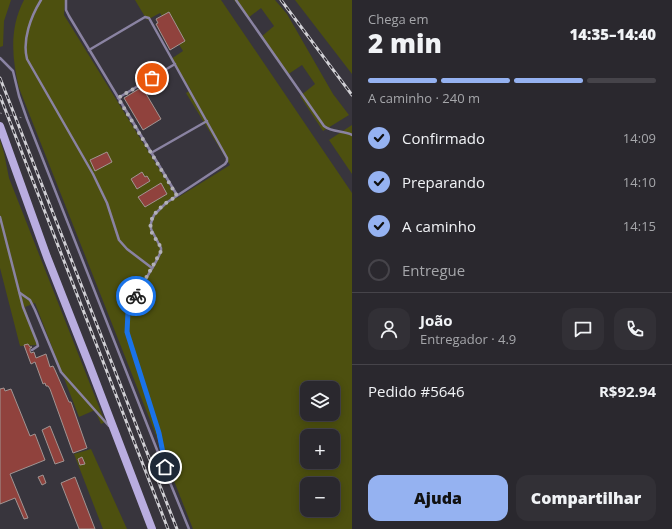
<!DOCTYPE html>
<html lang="pt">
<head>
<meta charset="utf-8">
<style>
  :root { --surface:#2a282e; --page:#323036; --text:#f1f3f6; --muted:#a5a6aa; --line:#46444a; --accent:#95b2f1 }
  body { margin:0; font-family:"Open Sans",sans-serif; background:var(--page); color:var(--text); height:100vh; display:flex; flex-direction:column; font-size:15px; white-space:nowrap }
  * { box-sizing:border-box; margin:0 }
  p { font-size:13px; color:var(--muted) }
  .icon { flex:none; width:22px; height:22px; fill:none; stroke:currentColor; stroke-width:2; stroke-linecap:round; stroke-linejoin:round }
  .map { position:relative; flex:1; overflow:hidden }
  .sheet { display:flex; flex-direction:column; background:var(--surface); width:320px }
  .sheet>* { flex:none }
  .controls { position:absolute; left:300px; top:381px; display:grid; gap:8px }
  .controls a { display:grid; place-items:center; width:40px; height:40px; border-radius:8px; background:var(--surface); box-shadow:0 2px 10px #0003,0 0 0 1px var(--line); font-size:20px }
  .pin { position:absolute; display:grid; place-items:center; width:34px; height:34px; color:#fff; margin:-17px; border:2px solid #fff; border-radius:50%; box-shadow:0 1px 4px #0007 }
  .courier { position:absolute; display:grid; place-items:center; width:40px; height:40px; margin:-20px; border:3px solid #1a73e8; border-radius:50%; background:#fff; color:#222; box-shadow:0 1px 5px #0007 }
  .summary em { font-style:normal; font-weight:800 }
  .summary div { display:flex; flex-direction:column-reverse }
  .summary { display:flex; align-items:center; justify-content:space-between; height:68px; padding:0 16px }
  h1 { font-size:26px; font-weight:800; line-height:30px }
  .bar { display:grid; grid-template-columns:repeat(4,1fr); gap:6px 4px; align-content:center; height:48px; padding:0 16px }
  .bar i { height:5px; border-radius:3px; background:var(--line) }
  .bar .on { background:var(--accent) }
  .bar p { grid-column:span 4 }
  .line { display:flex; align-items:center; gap:10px; padding:0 16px; border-top:1px solid var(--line) }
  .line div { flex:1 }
  .round { display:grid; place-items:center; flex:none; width:42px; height:42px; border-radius:12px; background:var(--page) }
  ol { padding:0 16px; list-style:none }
  li { display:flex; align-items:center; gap:12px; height:44px }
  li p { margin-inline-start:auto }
  li .icon { padding:4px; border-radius:50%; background:var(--accent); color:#111; stroke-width:4 }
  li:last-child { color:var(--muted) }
  li i { width:22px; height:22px; border:2px solid var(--line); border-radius:50% }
  .cta { display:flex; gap:8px; margin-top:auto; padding:8px 16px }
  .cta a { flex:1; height:46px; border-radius:12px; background:var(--accent); color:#111; font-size:16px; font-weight:800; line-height:46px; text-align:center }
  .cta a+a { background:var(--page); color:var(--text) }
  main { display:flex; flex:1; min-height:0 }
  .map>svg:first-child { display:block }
</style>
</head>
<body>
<main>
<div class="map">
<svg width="352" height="529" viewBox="0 0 352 529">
  <rect width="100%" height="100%" fill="#38353d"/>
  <g fill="#4d500f" fill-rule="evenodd">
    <path d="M 0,0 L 11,0 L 4,21 L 3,46 L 0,47 Z"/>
    <path d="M 24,0 L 65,0 L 64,15 L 177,198 L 230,165 L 186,93 L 191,90 L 171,59 L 183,51 L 160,13 L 147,20 L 135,0 L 221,0 L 352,193 L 352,529 L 193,529 L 19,88 C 12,59 9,28 24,0 ZM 307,388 L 333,388 L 333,414 L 307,414 ZM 307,436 L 333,436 L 333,462 L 307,462 ZM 307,484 L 333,484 L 333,510 L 307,510 Z"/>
    <path d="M 234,0 L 275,0 L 287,14 L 333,94 L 349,115 L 323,131 L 300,96 L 315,84 L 302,65 L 287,75 L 261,37 L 274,26 L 261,8 L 248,18 Z"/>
    <path d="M 295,0 L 352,0 L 352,74 Z"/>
    <path d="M 352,125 L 352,174 L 329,140 Z"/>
    <path d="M 0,140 L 4,153 L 9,178 L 105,422 L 101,424 L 95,410 L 79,417 L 35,303 L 25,307 L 37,345 L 20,346 L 0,268 Z"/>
    <path d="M 91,449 L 127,529 L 103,529 L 74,454 Z"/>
  </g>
  <g fill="#90423d" stroke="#a19593">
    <path d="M 169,12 L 185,41 L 170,50 L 156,24 L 158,23 L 156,19 Z"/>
    <path d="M 142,87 L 161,119 L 143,130 L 124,98 Z"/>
    <path d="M 107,152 L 112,162 L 95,171 L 90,160 Z"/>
    <path d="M 142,172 L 145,177 L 147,176 L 150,181 L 137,189 L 131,179 Z"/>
    <path d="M 161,183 L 167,194 L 145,207 L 138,197 Z"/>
    <path d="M 28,344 L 30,347 L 32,347 L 30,348 L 30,351 L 31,353 L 34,352 L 36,358 L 46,354 L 50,367 L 53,366 L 55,370 L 69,402 L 71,402 L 87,448 L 73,453 L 50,389 L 48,386 L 46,386 L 45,383 L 43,384 L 35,362 L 31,364 L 24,345 Z"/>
    <path d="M 4,388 L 5,391 L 11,389 L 30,436 L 35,434 L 45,460 L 10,474 L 28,518 L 24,519 L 15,498 L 0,504 L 0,389 Z"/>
    <path d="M 50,426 L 64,461 L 55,464 L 42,430 Z"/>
    <path d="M 82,457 L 85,464 L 80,465 L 78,459 Z"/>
    <path d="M 43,475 L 46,483 L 42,485 L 38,477 Z"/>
    <path d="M 75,477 L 95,529 L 79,529 L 61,483 Z"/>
  </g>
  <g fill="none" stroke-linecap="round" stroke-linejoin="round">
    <path stroke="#827f86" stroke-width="1" stroke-dasharray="2 3" stroke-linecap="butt" d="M 0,113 L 23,118"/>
    <g stroke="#8a83a2" stroke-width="2.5">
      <path d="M 41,0 C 31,16 22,40 27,59 L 93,174 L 107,203 L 119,240 L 127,249 L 152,268"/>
      <path d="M 66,0 L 66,10 L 69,16 L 177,195"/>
      <path d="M 236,0 L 324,126 C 333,133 343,130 352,135"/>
      <path d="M 89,50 L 145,17 L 149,18 L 227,158 L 227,161 L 225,164 L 166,203 L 154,215 L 151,223 L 151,229 L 161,248 L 161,251 C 150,280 120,303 129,337 L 157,429 L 169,480 L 189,529"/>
      <path d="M 0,58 L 13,71 L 19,96 L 27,119 L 161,460 L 166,468"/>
      <path d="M 118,98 L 175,64"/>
      <path d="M 151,153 L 207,121"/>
      <path d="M 0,217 L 23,307 L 37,342 L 38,346 L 32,350"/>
      <path d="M 20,293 L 30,300 L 35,310 L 61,372 L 109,426"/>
    </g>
    <path stroke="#b9ade0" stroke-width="8" d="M 0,126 L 47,257 L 89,364 L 152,529"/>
    <defs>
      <g id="rail">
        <path d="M 281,0 L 352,95"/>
        <path d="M 0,78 L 177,529"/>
        <path d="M 0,96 L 168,529"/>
      </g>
    </defs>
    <use href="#rail" stroke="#d1d0d5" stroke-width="3"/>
    <use href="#rail" stroke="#2e2b33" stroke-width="1.5" stroke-dasharray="4.5" stroke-linecap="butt"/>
  </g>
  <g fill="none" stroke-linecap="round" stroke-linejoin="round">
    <path stroke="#b2b0b7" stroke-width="4" stroke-dasharray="0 7.2" d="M 136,296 L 161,251 C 161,245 156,240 153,235 C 143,217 165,203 177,196 L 118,98 L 152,78"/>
    <path stroke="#1a73e8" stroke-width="5" d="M 136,296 L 128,312 L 127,332 L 159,433 L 166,468 L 165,467"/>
  </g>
</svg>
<div class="controls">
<a><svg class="icon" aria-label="layers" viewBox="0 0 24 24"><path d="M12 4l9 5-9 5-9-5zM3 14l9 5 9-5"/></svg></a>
<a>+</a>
<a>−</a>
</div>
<div class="pin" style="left:152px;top:78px;background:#ea580c"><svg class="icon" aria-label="bag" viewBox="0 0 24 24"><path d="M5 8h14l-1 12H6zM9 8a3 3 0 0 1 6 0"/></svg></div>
<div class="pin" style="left:165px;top:467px;background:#1f2937"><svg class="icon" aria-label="home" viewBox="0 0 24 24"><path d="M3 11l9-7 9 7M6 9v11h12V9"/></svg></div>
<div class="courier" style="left:136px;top:296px"><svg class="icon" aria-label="bike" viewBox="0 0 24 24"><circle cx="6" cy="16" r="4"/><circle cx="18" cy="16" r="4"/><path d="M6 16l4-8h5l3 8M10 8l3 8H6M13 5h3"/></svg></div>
</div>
<section class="sheet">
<div class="summary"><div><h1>2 min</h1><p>Chega em</p></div><em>14:35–14:40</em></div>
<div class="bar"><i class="on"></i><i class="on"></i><i class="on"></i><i></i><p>A caminho · 240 m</p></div>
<ol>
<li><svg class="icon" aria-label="check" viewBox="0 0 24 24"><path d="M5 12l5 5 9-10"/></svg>Confirmado<p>14:09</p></li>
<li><svg class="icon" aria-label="check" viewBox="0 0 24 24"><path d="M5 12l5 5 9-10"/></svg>Preparando<p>14:10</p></li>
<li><svg class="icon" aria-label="check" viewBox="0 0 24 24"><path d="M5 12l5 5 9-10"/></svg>A caminho<p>14:15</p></li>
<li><i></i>Entregue</li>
</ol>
<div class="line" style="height:72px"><a class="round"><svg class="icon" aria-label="person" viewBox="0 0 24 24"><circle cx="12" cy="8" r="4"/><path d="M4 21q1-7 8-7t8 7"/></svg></a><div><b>João</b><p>Entregador · 4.9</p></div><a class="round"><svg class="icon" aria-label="chat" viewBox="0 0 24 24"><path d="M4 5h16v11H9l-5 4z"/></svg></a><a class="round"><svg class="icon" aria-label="phone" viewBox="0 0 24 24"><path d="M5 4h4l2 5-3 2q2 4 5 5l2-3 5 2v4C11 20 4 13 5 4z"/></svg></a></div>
<div class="line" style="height:52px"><div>Pedido #5646</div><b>R$92.94</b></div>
<div class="cta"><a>Ajuda</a><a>Compartilhar</a></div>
</section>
</main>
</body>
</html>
